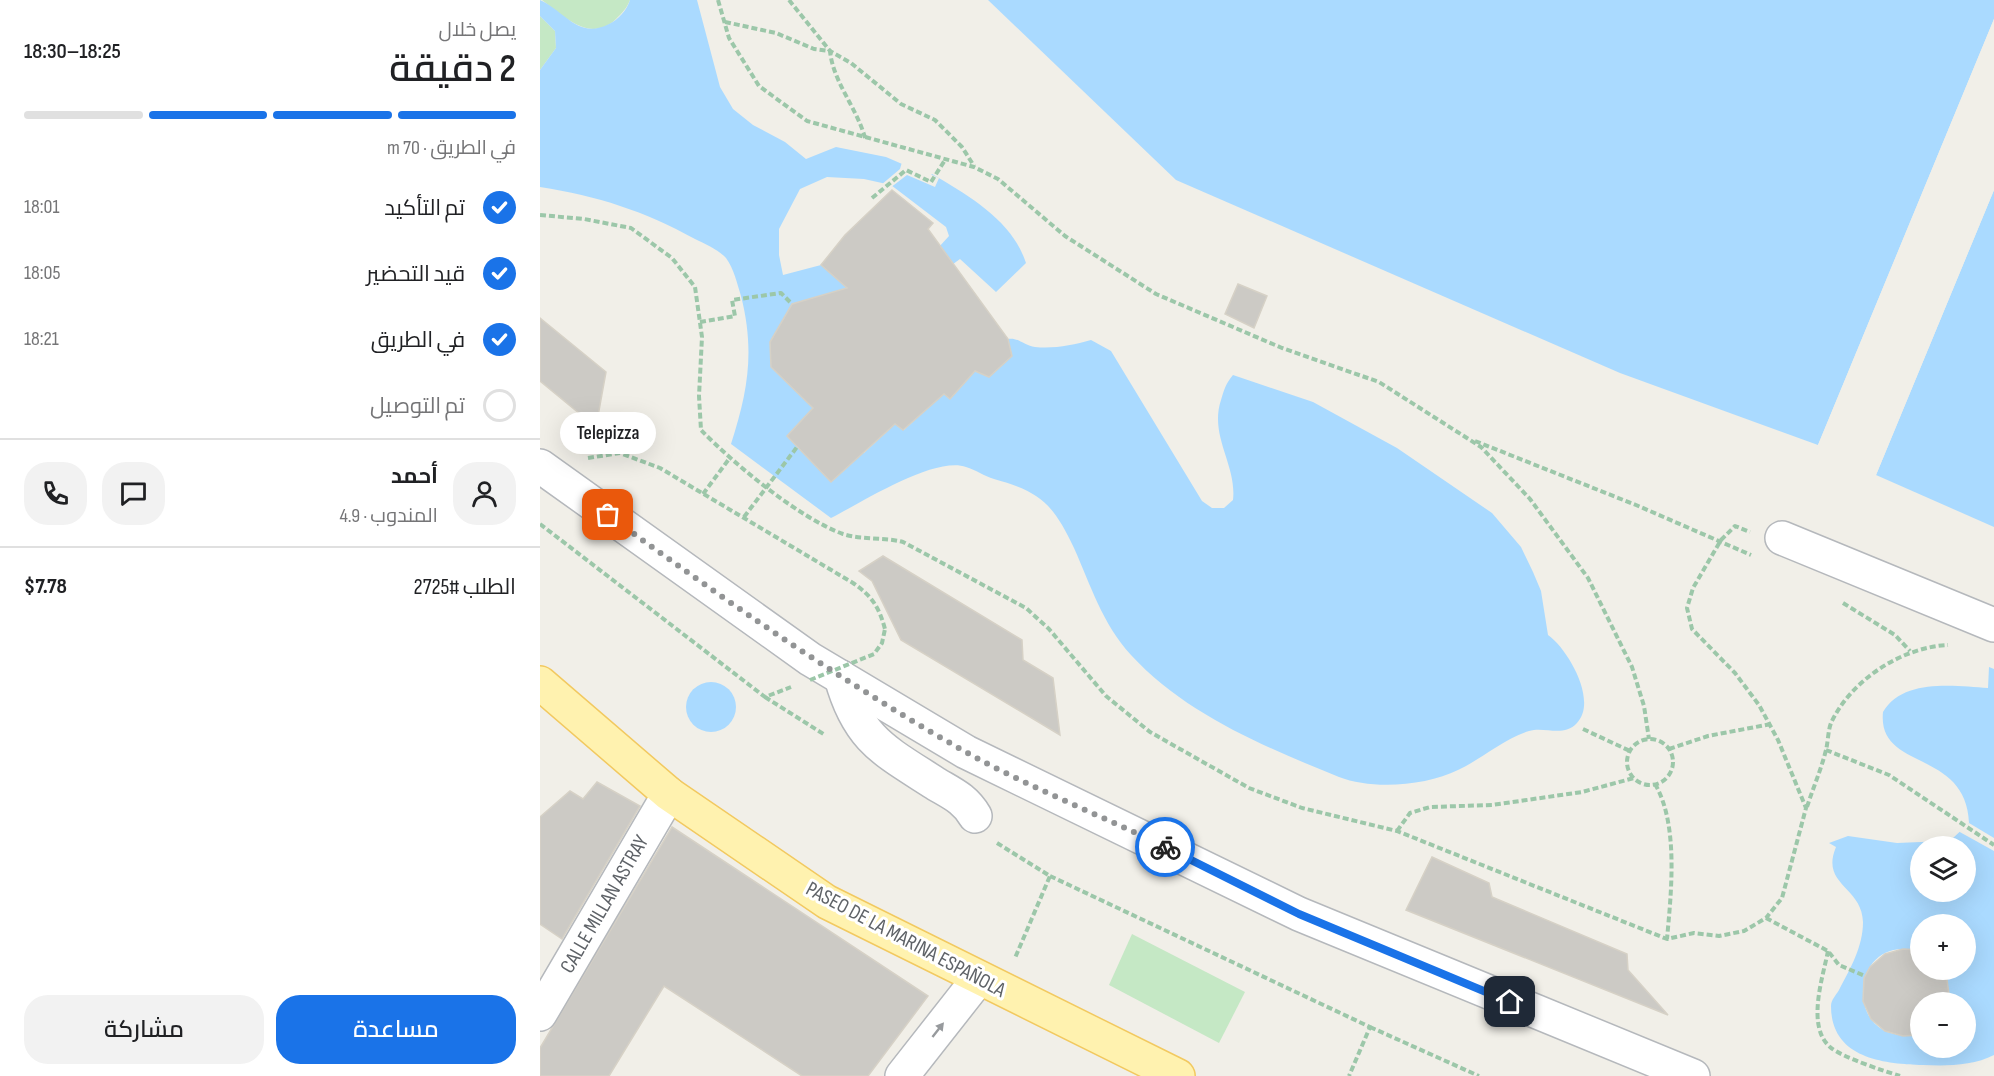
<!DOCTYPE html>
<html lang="ar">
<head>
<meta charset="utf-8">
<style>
  :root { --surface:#fff; --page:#f2f2f2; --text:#202124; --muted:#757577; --line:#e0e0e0; --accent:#1a73e8 }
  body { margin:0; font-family:"Sofia Sans Condensed",Cairo,sans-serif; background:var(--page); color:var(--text); direction:rtl; height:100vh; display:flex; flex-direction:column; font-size:22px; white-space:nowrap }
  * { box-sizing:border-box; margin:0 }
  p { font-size:20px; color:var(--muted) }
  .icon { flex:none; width:33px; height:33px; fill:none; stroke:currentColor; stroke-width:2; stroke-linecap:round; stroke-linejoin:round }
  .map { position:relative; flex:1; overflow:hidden; direction:ltr }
  .panel { display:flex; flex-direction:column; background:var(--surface); width:540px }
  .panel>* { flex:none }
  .buttons { position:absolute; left:1370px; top:836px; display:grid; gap:12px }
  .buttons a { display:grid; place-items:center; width:66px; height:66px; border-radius:50%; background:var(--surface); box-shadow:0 6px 24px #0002; font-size:30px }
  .pin { position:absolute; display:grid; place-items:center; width:51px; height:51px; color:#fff; margin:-26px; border-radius:12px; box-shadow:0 3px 9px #0006 }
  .courier { position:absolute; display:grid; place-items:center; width:60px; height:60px; margin:-30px; border:4px solid #1a73e8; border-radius:50%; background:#fff; color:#222; box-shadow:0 2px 8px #0007 }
  .bubble { position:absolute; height:42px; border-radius:21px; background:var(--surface); box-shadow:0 6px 24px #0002; font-size:20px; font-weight:600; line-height:42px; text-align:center; direction:rtl }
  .headline em { font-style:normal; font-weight:600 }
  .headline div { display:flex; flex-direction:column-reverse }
  .headline { display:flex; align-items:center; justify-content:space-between; height:102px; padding:0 24px }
  h1 { font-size:39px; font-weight:600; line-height:45px }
  .bar { display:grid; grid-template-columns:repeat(4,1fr); gap:9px 6px; align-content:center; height:72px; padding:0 24px }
  .bar i { height:8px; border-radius:4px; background:var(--line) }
  .bar .current { background:var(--accent) }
  .bar p { grid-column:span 4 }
  .line { display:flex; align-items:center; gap:15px; padding:0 24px; border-top:2px solid var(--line) }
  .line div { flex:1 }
  .round { display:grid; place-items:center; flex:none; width:63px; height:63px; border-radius:24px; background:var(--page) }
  ol { padding:0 24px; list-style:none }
  li { display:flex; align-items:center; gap:18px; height:66px }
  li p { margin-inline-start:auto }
  li .icon { padding:6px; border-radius:50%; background:var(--accent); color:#fff; stroke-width:4 }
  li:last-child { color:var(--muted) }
  li i { width:33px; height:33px; border:3px solid var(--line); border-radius:50% }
  .cta { display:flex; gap:12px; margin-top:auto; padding:12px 24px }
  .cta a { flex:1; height:69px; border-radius:24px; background:var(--accent); color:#fff; font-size:24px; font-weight:600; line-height:69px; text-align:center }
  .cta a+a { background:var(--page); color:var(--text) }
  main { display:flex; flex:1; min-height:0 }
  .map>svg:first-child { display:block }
</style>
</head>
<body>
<main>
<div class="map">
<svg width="1454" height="1076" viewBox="0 0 1454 1076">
  <rect width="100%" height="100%" fill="#f1efe8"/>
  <g fill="#c5e8c5">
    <path d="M 2,0 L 90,0 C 87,8 82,13 76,19 C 51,44 23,16 2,0 Z"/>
    <path d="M 0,16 L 15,31 L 16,48 L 0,70 Z"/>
    <path d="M 592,934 L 705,992 L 679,1043 L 569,985 Z"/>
  </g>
  <g fill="#aadaff" fill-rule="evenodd">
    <path d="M 0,0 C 25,11 38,40 69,24 C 78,20 87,10 90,0 L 157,0 L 180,87 L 193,109 L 213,125 L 245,142 L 266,159 L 296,147 L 346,157 L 390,176 L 392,174 C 429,196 472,220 486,263 L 456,292 L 420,259 L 350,310 L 321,337 L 282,295 L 252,304 L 230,342 L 231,367 L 254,389 L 278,402 L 248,436 L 291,482 L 307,468 L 292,451 L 308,437 L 324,453 L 355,424 L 364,430 L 387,409 L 386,377 L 410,399 L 435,371 L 449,377 L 472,356 L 468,339 C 478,337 485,346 495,347 C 514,349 533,345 551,340 L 571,351 L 662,501 L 672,508 L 684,508 L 693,500 C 697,465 669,436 681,400 C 684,390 686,383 693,375 L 773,402 L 857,448 L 952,513 L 981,547 L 993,572 L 1001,591 L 1008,635 C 1028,649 1058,701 1037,723 C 1023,738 1005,726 989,731 C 963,739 942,759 918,770 C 886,786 832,790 799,777 C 725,747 645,714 591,655 C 562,623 551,586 534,548 C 513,504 501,492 454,479 C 444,476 436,470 426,467 C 394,456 321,503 291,518 L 191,444 C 208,391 215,351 201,296 C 197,283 194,269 186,258 C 179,250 165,244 155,239 C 104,211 58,196 0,187 L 0,70 L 16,48 L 15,31 L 0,16 ZM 287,177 L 324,179 L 351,185 L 406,227 L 409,236 L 378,270 L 333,311 L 281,265 L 243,275 L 239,255 L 239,229 L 260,189 Z"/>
    <path d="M 448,0 L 1454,0 L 1454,19 L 1278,445 L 1080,373 L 636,180 Z"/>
    <path d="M 1454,190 L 1454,527 L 1336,475 Z"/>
    <path d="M 1449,667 L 1454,669 L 1454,1055 C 1433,1066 1406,1066 1383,1065 C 1343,1064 1291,1058 1291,1006 C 1291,1000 1296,995 1299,990 C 1310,969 1323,947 1323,922 C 1322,886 1280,885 1296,847 L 1289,843 L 1308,836 L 1357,843 L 1405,841 L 1412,839 L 1429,823 C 1426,748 1337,772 1343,712 C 1363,678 1415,686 1448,688 ZM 1380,846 L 1425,846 L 1425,891 L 1380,891 ZM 1380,924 L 1425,924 L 1425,969 L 1402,969 L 1408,986 L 1408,1002 L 1425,1002 L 1425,1047 L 1380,1047 L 1380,1033 C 1301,1052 1307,929 1380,952 Z"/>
    <circle cx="171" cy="707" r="25"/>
  </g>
  <g fill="#f1efe8">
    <path d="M 1454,19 L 1454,26 L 1281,447 L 1278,445 Z"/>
    <path d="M 362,162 L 399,178 L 395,187 L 367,175 L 350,188 L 341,185 L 360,169 Z"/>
    <path d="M 1454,187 L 1454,190 L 1336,475 L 1334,474 Z"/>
    <path d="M 1429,823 L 1454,838 L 1454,851 L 1418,831 Z"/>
  </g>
  <g fill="#cccac5" stroke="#d6d1c6" stroke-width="1.5">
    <path d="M 352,190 L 393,223 L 388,229 L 468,339 L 472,356 L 449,377 L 435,371 L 410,399 L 404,394 L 363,430 L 355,424 L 291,482 L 247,436 L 273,408 L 231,367 L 230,342 L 252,304 L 307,288 L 281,265 L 305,235 Z"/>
    <path d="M 698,284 L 727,296 L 714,328 L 685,314 Z"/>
    <path d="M 0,318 L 66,372 L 56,427 L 0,381 Z"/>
    <path d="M 343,556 L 482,640 L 483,660 L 513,678 L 520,735 L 361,640 L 332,581 L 319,571 Z"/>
    <path d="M 57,782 L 100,806 L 22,939 L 0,924 L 0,817 L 30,791 L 43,799 Z"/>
    <path d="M 132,827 L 388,996 L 328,1076 L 262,1076 L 124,986 L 69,1076 L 0,1076 L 0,1048 Z"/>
    <path d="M 892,857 L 949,883 L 952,897 L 1087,954 L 1088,970 L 1128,1015 L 866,910 Z"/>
    <path d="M 1363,949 L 1380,950 L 1380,969 L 1403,969 L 1407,980 L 1410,1002 L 1380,1002 L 1380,1035 L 1363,1036 L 1345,1031 L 1331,1019 L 1323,1001 L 1324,978 L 1330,967 L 1345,954 Z"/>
  </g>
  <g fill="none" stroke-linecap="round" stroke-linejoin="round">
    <defs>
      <g id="minor">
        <path d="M 0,466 L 270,659 L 426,752 L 759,914 L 1153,1076"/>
        <path d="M 1242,538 L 1454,625"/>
        <path d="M 301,677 C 318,740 345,751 396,784 C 413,794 425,799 435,816"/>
        <path d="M 0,1014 L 129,794"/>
        <path d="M 362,1076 L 439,978"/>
      </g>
      <path id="major" d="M 0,683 L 129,794 L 287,902 L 638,1076"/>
    </defs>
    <use href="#minor" stroke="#b5b8bc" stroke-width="36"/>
    <use href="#major" stroke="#f2c960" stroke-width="36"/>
    <g stroke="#9cc7a9" stroke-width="4" stroke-dasharray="6 3" stroke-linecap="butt">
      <path d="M 178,0 L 189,38 L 219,86 L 267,121 L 434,167 L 458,179 L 525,236 L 616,294 L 742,348 L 839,382 L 941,447 L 990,499 L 1048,578 L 1092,667 L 1104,706 L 1109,739"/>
      <path d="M 249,0 L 290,51 L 311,63 L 361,104 L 395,120 L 422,147 L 434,166"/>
      <path d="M 185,22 L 236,33 L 274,49 L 290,51 C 293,82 317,108 325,138"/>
      <path d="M 332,198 L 366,170 L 391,182 L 405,160"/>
      <path d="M 0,215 L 44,219 L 91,228 L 132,258 L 155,287 L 162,337 L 159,396 L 161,430 C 194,464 259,518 303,534 C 322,540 344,537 363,542 L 486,608 L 509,629 L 566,696 L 610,732 L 709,788 L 762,808 L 857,831 L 1127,939 L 1154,933 L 1179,936 L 1204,931 L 1226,918 L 1242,898 L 1266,808 L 1238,740 L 1219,705 L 1195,673 L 1152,629 L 1147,608 L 1153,588 L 1181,540 L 1195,526 L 1210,532"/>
      <path d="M 160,322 L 195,316 L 192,300 L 241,293 L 252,304"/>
      <path d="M 935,441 L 1096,505 L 1211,555"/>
      <path d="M 48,458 L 80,453 L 120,468 L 313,583 C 332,596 339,607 345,629"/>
      <path d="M 163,494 L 189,459"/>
      <path d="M 0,524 L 225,697 L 251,687"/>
      <path d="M 1303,603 L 1355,635 L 1370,651"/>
      <path d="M 225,697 L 285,735"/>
      <path d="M 1043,729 L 1090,751"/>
      <circle cx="1110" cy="762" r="23"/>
      <path d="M 1129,749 L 1168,736 L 1231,724"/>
      <path d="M 1286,750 L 1349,775 L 1454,845"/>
      <path d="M 1115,784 C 1139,825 1131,894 1127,939"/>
      <path d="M 1267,807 C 1273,788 1281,770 1286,750 C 1288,742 1288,731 1291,723 C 1311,680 1362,647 1408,645"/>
      <path d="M 857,831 L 870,813 L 890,807 L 952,805 L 1042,792 L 1094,778"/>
      <path d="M 457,843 L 510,876 L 475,958"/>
      <path d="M 510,876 L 830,1027 L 809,1076"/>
      <path d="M 1226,918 L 1288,951 L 1299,965 L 1325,976"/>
      <path d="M 1288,951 C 1283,977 1266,1026 1290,1047 C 1301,1057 1344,1071 1360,1076"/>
      <path d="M 830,1027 L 939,1076"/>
    </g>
    <use href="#minor" stroke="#fff" stroke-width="33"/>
    <use href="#major" stroke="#fff2af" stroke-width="33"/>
    <g stroke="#9cc7a9" stroke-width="4" stroke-dasharray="6 3" stroke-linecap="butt">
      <path d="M 204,517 L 257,447"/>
      <path d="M 270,680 L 334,654 L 342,643 L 345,629"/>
    </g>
  </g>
  <defs><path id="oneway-solid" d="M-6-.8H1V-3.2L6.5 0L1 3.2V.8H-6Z" transform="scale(1.5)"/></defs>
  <use fill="#979a9d" href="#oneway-solid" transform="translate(398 1030) rotate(-52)"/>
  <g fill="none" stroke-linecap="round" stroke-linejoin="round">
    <path stroke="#929495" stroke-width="6" stroke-dasharray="0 10.8" d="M 68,515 C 183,599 299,680 424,751 C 488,787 558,814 625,847"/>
    <path stroke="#1a73e8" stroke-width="8" d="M 625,847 L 759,914 L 970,1002"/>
  </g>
  <g text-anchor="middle" stroke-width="6" stroke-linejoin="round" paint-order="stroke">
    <g font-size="21" fill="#5f6368" stroke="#fff">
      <text transform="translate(64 904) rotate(-60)" y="7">CALLE MILLAN ASTRAY</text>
      <text transform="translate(366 939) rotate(28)" y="7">PASEO DE LA MARINA ESPAÑOLA</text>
    </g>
  </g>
</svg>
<div class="buttons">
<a><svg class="icon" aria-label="layers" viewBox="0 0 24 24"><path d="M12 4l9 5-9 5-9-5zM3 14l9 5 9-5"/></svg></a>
<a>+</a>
<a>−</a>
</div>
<div class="pin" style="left:68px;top:515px;background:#ea580c"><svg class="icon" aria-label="bag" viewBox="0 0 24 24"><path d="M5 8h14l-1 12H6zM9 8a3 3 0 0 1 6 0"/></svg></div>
<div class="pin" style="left:970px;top:1002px;background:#1f2937"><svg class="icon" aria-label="home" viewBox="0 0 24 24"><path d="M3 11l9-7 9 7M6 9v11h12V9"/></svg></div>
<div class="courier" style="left:625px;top:847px"><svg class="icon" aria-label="bike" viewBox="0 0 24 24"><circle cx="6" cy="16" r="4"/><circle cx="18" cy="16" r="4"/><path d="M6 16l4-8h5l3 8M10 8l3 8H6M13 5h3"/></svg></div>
<div class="bubble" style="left:20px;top:412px;width:96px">Telepizza</div>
</div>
<section class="panel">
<div class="headline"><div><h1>2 دقيقة</h1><p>يصل خلال</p></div><em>18:25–18:30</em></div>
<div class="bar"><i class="current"></i><i class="current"></i><i class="current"></i><i></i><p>في الطريق · 70 m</p></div>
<ol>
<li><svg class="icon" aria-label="check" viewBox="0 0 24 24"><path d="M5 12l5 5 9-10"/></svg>تم التأكيد<p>18:01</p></li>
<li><svg class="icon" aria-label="check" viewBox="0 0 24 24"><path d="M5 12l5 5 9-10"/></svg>قيد التحضير<p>18:05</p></li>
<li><svg class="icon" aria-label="check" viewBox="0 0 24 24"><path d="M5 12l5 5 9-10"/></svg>في الطريق<p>18:21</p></li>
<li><i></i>تم التوصيل</li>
</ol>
<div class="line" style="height:108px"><a class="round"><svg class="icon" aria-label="person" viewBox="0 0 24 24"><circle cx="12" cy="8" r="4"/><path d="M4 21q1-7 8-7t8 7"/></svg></a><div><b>أحمد</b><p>المندوب · 4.9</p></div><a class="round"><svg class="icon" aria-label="chat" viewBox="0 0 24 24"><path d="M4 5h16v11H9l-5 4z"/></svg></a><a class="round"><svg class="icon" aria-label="phone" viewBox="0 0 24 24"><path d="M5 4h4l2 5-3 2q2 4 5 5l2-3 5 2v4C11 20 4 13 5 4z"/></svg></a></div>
<div class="line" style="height:78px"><div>الطلب #2725</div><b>$7.78</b></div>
<div class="cta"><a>مساعدة</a><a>مشاركة</a></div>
</section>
</main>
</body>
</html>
